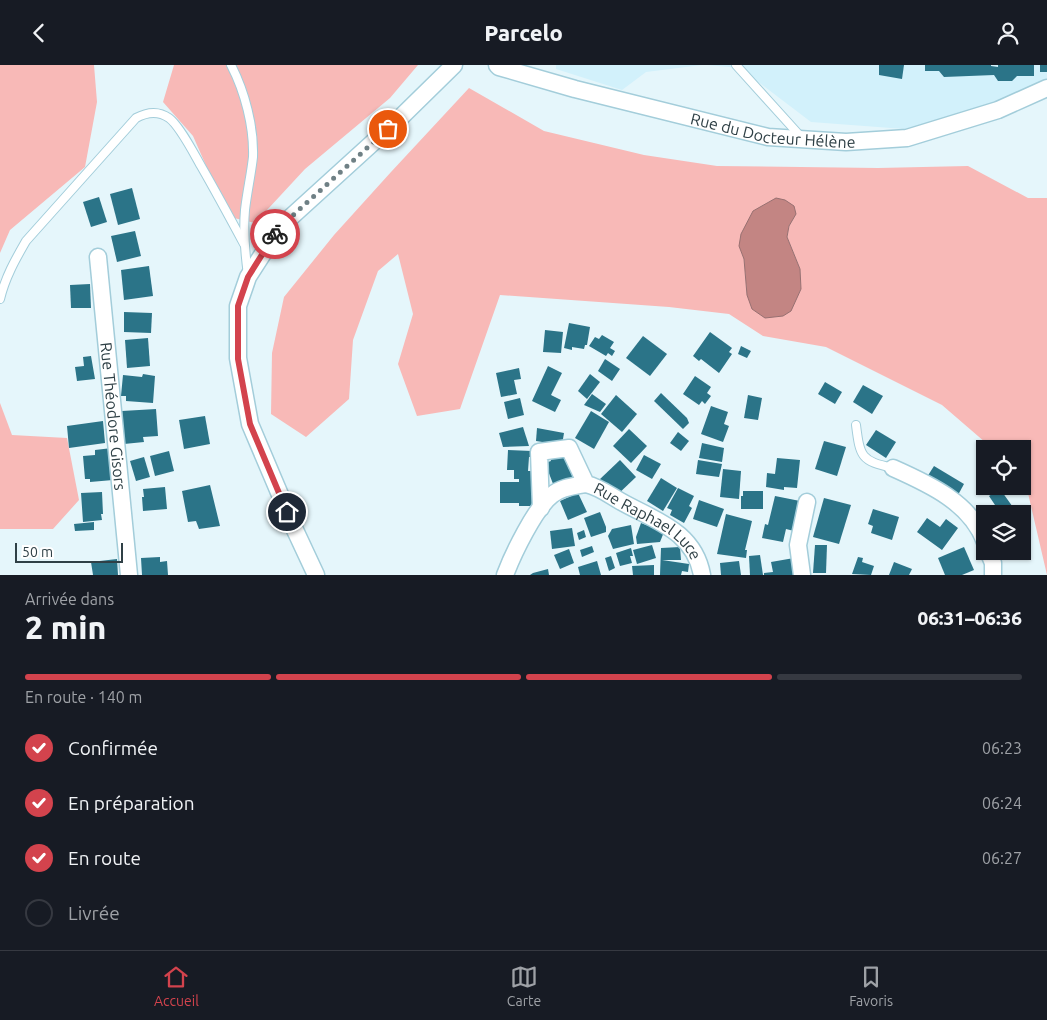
<!DOCTYPE html>
<html lang="fr">
<head>
<meta charset="utf-8">
<style>
  :root { --surface:#171b24; --page:#242831; --text:#f1f3f6; --muted:#9ea1a6; --line:#363941; --accent:#d3434d }
  body { margin:0; font-family:Ubuntu,sans-serif; background:var(--page); color:var(--text); height:100vh; display:flex; flex-direction:column; font-size:19px; white-space:nowrap }
  * { box-sizing:border-box; margin:0 }
  p { font-size:16px; color:var(--muted) }
  .icon { flex:none; width:28px; height:28px; fill:none; stroke:currentColor; stroke-width:2; stroke-linecap:round; stroke-linejoin:round }
  .map { position:relative; height:510px; overflow:hidden }
  .details { display:flex; flex-direction:column; background:var(--surface); flex:1 }
  .details>* { flex:none }
  .controls { position:absolute; left:976px; top:375px; display:grid; gap:10px }
  .controls a { display:grid; place-items:center; width:55px; height:55px; border-radius:0px; background:var(--surface); box-shadow:0 1px 4px #0004; font-size:25px }
  .scale { position:absolute; left:15px; bottom:12px; width:108px; box-sizing:border-box; padding-left:5px; border:2px solid #2f4046; border-top:0; font-size:14px; line-height:18px; white-space:nowrap; color:#2f4046; -webkit-text-stroke:4px #fff; paint-order:stroke }
  .pin { position:absolute; display:grid; place-items:center; width:42px; height:42px; color:#fff; margin:-21px; border:2px solid #fff; border-radius:50%; box-shadow:0 1px 5px #0007 }
  .courier { position:absolute; display:grid; place-items:center; width:50px; height:50px; margin:-25px; border:4px solid #d3434d; border-radius:50%; background:#fff; color:#222; box-shadow:0 1px 6px #0007 }
  .overview em { font-style:normal; font-weight:800 }
  .overview div { display:flex; flex-direction:column-reverse }
  .overview { display:flex; align-items:center; justify-content:space-between; height:85px; padding:0 25px }
  h1 { font-size:32px; font-weight:800; line-height:38px }
  .bar { display:grid; grid-template-columns:repeat(4,1fr); gap:8px 5px; align-content:center; height:60px; padding:0 25px }
  .bar i { height:6px; border-radius:4px; background:var(--line) }
  .bar .current { background:var(--accent) }
  .bar p { grid-column:span 4 }
  ol { padding:0 25px; list-style:none }
  li { display:flex; align-items:center; gap:15px; height:55px }
  li p { margin-inline-start:auto }
  li .icon { padding:5px; border-radius:50%; background:var(--accent); color:#fff; stroke-width:4 }
  li:last-child { color:var(--muted) }
  li i { width:28px; height:28px; border:2px solid var(--line); border-radius:50% }
  header { display:flex; justify-content:space-between; align-items:center; height:65px; padding:0 25px; background:var(--surface); font-size:22px; font-weight:800 }
  .dock { display:flex; justify-content:space-around; align-items:center; height:70px; border-top:1px solid var(--line); background:var(--surface); font-size:14px; color:var(--muted) }
  .dock a { display:grid; justify-items:center; gap:2px }
  .dock .current { color:var(--accent) }
  .map>svg:first-child { display:block }
</style>
</head>
<body>
<header><svg class="icon" aria-label="back" viewBox="0 0 24 24"><path d="M15 5l-7 7 7 7"/></svg>Parcelo<svg class="icon" aria-label="person" viewBox="0 0 24 24"><circle cx="12" cy="8" r="4"/><path d="M4 21q1-7 8-7t8 7"/></svg></header>
<div class="map">
<svg width="1047" height="510" viewBox="0 0 1047 510">
  <rect width="100%" height="100%" fill="#e5f6fb"/>
  <g fill="#d2f1fb">
    <path d="M 556,0 L 702,0 L 646,7 L 622,25 L 556,4 Z"/>
    <path d="M 707,0 L 1047,0 L 1047,19 L 931,66 L 811,57 L 740,3 Z"/>
  </g>
  <g fill="#f8b9b7" fill-rule="evenodd">
    <path d="M 0,0 L 94,0 L 97,37 L 85,102 L 10,165 L 0,188 Z"/>
    <path d="M 174,0 L 418,0 L 390,33 L 305,104 L 255,158 L 234,153 L 215,121 L 193,71 L 163,37 Z"/>
    <path d="M 469,23 L 544,66 L 644,90 L 717,101 L 878,103 L 968,101 L 1028,133 L 1047,133 L 1047,510 L 1024,411 L 1023,409 L 1022,384 L 993,384 L 942,340 L 826,282 L 763,271 L 729,249 L 669,242 L 500,230 L 460,344 L 417,351 L 398,299 L 413,249 L 398,189 L 378,206 L 353,275 L 349,334 L 306,372 L 271,349 L 272,288 L 284,232 L 334,170 L 391,107 ZM 796,149 L 789,161 L 787,172 L 800,204 L 801,224 L 796,234 L 747,230 L 744,194 Z"/>
    <path d="M 0,338 L 12,370 L 67,373 L 79,435 L 53,464 L 0,464 Z"/>
  </g>
  <path fill="#c38583" stroke="#977071" d="M 776,133 L 785,135 L 794,141 L 796,149 L 789,161 L 787,172 L 800,204 L 801,224 L 791,246 L 783,251 L 765,253 L 752,244 L 747,230 L 744,194 L 739,181 L 741,169 L 753,146 Z"/>
  <g fill="#2b7488">
    <path d="M 879,0 L 904,0 L 902,14 L 879,10 Z"/>
    <path d="M 925,0 L 991,0 L 991,1 L 998,2 L 998,0 L 1034,0 L 1034,11 L 1017,11 L 1012,16 L 998,16 L 994,10 L 944,12 L 939,6 L 925,6 Z"/>
    <rect x="1040" y="0" width="7" height="7"/>
    <path d="M 132,123 L 140,154 L 118,160 L 110,129 Z"/>
    <path d="M 99,132 L 107,157 L 91,162 L 83,137 Z"/>
    <path d="M 135,166 L 141,191 L 117,197 L 111,171 Z"/>
    <path d="M 149,201 L 153,231 L 124,235 L 121,205 Z"/>
    <path d="M 90,219 L 91,243 L 71,243 L 70,220 Z"/>
    <path d="M 124,247 L 152,248 L 151,268 L 124,267 Z"/>
    <path d="M 569,258 L 590,262 L 587,280 L 585,280 L 584,284 L 572,282 L 572,285 L 564,283 Z"/>
    <path d="M 545,265 L 563,267 L 561,288 L 543,287 Z"/>
    <path d="M 710,267 L 732,283 L 729,287 L 732,289 L 719,308 L 701,294 L 699,296 L 693,291 Z"/>
    <path d="M 602,270 L 614,277 L 610,283 L 615,286 L 612,291 L 608,288 L 606,291 L 589,281 L 595,272 L 599,274 Z"/>
    <path d="M 643,271 L 667,289 L 650,311 L 626,293 Z"/>
    <path d="M 148,273 L 150,301 L 127,303 L 125,275 Z"/>
    <path d="M 741,281 L 751,286 L 747,293 L 738,289 Z"/>
    <path d="M 91,291 L 95,314 L 77,316 L 75,302 L 84,301 L 83,292 Z"/>
    <path d="M 605,294 L 620,304 L 612,316 L 598,306 Z"/>
    <path d="M 548,301 L 562,308 L 551,330 L 561,335 L 555,347 L 532,336 Z"/>
    <path d="M 519,303 L 521,314 L 514,315 L 517,329 L 501,332 L 496,308 Z"/>
    <path d="M 143,309 L 155,311 L 153,338 L 126,336 L 126,331 L 121,331 L 123,310 L 142,312 Z"/>
    <path d="M 590,309 L 600,317 L 587,334 L 578,326 Z"/>
    <path d="M 695,311 L 711,322 L 707,328 L 711,331 L 705,339 L 702,336 L 699,340 L 683,329 Z"/>
    <path d="M 825,317 L 842,327 L 835,339 L 818,329 Z"/>
    <path d="M 863,320 L 883,331 L 872,349 L 853,337 Z"/>
    <path d="M 661,328 L 687,353 L 689,358 L 683,364 L 654,336 Z"/>
    <path d="M 592,329 L 606,339 L 600,347 L 584,340 Z"/>
    <path d="M 616,330 L 637,349 L 622,367 L 601,349 Z"/>
    <path d="M 748,330 L 762,333 L 758,355 L 744,353 Z"/>
    <path d="M 520,333 L 524,350 L 508,354 L 504,337 Z"/>
    <path d="M 711,341 L 728,347 L 724,359 L 729,361 L 723,377 L 701,369 Z"/>
    <path d="M 156,344 L 158,371 L 143,372 L 144,377 L 124,379 L 122,346 Z"/>
    <path d="M 591,346 L 609,357 L 594,384 L 575,373 Z"/>
    <path d="M 205,351 L 210,379 L 184,384 L 179,355 Z"/>
    <path d="M 103,356 L 105,378 L 69,383 L 67,361 Z"/>
    <path d="M 523,362 L 529,381 L 503,382 L 499,368 Z"/>
    <path d="M 537,363 L 564,368 L 562,380 L 536,376 Z"/>
    <path d="M 629,364 L 647,381 L 631,398 L 613,381 Z"/>
    <path d="M 876,365 L 896,377 L 886,393 L 866,380 Z"/>
    <path d="M 678,367 L 689,376 L 681,386 L 670,378 Z"/>
    <path d="M 824,376 L 846,382 L 837,411 L 815,404 Z"/>
    <path d="M 702,378 L 724,383 L 722,397 L 699,393 Z"/>
    <path d="M 112,383 L 113,415 L 90,417 L 90,414 L 85,414 L 83,391 L 95,390 L 95,385 Z"/>
    <path d="M 508,385 L 532,386 L 532,392 L 529,392 L 528,406 L 532,406 L 532,441 L 519,441 L 519,438 L 500,438 L 500,417 L 519,417 L 519,414 L 514,414 L 514,405 L 507,405 Z"/>
    <path d="M 169,386 L 174,406 L 155,411 L 150,391 Z"/>
    <path d="M 563,388 L 569,404 L 575,402 L 580,414 L 555,424 L 545,398 L 551,396 L 550,393 Z"/>
    <path d="M 644,390 L 661,399 L 652,414 L 636,405 Z"/>
    <path d="M 144,392 L 150,412 L 136,416 L 130,396 Z"/>
    <path d="M 777,393 L 800,395 L 797,423 L 784,422 L 784,425 L 766,422 L 767,408 L 775,409 Z"/>
    <path d="M 620,395 L 636,412 L 615,432 L 599,415 Z"/>
    <path d="M 698,395 L 722,399 L 719,412 L 696,409 Z"/>
    <path d="M 934,401 L 964,419 L 958,430 L 927,412 Z"/>
    <path d="M 723,404 L 741,406 L 739,434 L 720,432 Z"/>
    <path d="M 661,413 L 677,423 L 663,446 L 647,436 Z"/>
    <path d="M 210,420 L 220,461 L 199,464 L 196,456 L 188,457 L 182,426 Z"/>
    <path d="M 165,422 L 167,444 L 143,446 L 142,432 L 144,432 L 143,424 Z"/>
    <path d="M 678,423 L 694,431 L 689,441 L 692,443 L 684,458 L 670,450 L 672,445 L 667,443 Z"/>
    <path d="M 1000,424 L 1015,445 L 1009,449 L 997,449 L 994,445 L 997,443 L 989,431 Z"/>
    <path d="M 743,426 L 763,426 L 763,444 L 741,444 L 741,431 L 743,431 Z"/>
    <path d="M 102,427 L 103,449 L 101,449 L 102,455 L 83,457 L 81,428 Z"/>
    <path d="M 578,428 L 587,447 L 568,455 L 560,436 Z"/>
    <path d="M 775,431 L 800,436 L 794,466 L 786,464 L 783,477 L 762,473 L 765,459 L 768,460 Z"/>
    <path d="M 824,433 L 851,440 L 839,479 L 813,472 Z"/>
    <path d="M 699,435 L 724,444 L 717,462 L 693,454 Z"/>
    <path d="M 873,444 L 899,452 L 892,475 L 871,468 L 873,461 L 868,459 Z"/>
    <path d="M 600,447 L 606,462 L 606,467 L 591,472 L 584,453 Z"/>
    <path d="M 726,449 L 752,456 L 745,485 L 747,485 L 746,493 L 717,489 Z"/>
    <path d="M 927,453 L 940,462 L 946,454 L 958,463 L 942,485 L 917,467 Z"/>
    <path d="M 94,457 L 94,465 L 75,466 L 74,459 Z"/>
    <path d="M 641,458 L 664,467 L 660,477 L 637,479 L 636,472 Z"/>
    <path d="M 631,460 L 634,479 L 613,484 L 608,471 L 612,464 Z"/>
    <path d="M 572,463 L 575,481 L 552,484 L 550,466 Z"/>
    <path d="M 584,465 L 586,472 L 579,475 L 577,468 Z"/>
    <path d="M 652,480 L 656,493 L 637,499 L 633,485 Z"/>
    <path d="M 815,480 L 827,480 L 826,508 L 813,508 Z"/>
    <path d="M 592,481 L 594,487 L 582,492 L 580,485 Z"/>
    <path d="M 680,482 L 681,495 L 662,495 L 689,499 L 688,507 L 682,506 L 681,510 L 660,510 L 661,483 Z"/>
    <path d="M 964,482 L 974,505 L 962,510 L 945,510 L 938,493 Z"/>
    <path d="M 631,483 L 633,491 L 630,491 L 632,498 L 620,501 L 616,488 Z"/>
    <path d="M 569,484 L 574,498 L 560,504 L 554,490 Z"/>
    <path d="M 998,486 L 1024,486 L 1024,488 L 1000,494 Z"/>
    <path d="M 760,490 L 763,510 L 750,510 L 749,491 Z"/>
    <path d="M 611,491 L 615,503 L 609,506 L 605,493 Z"/>
    <path d="M 160,492 L 160,497 L 167,496 L 168,510 L 142,510 L 141,493 Z"/>
    <path d="M 858,492 L 863,493 L 862,497 L 874,501 L 871,510 L 852,509 Z"/>
    <path d="M 794,493 L 798,510 L 764,510 L 764,508 L 773,507 L 771,497 Z"/>
    <path d="M 117,494 L 118,510 L 93,510 L 91,497 Z"/>
    <path d="M 597,496 L 601,510 L 580,510 L 578,502 Z"/>
    <path d="M 739,496 L 741,510 L 721,510 L 720,498 Z"/>
    <path d="M 894,497 L 912,504 L 909,510 L 889,510 Z"/>
    <path d="M 654,500 L 654,510 L 633,510 L 632,501 Z"/>
    <path d="M 548,504 L 549,510 L 530,510 L 533,508 Z"/>
  </g>
  <g fill="none" stroke-linecap="round" stroke-linejoin="round">
    <defs>
      <g id="service">
        <path d="M 231,0 C 245,27 254,62 253,92 C 251,110 247,127 245,145 C 243,167 245,188 248,210"/>
        <path d="M 736,0 L 802,73"/>
        <path d="M 0,234 C 5,213 15,195 26,176 L 136,53 C 147,47 159,46 169,53 C 180,61 194,89 201,101 C 216,127 230,153 244,179"/>
        <path d="M 856,360 C 860,392 861,396 893,403"/>
      </g>
      <g id="minor">
        <path id="s1" d="M 497,0 L 499,2 L 575,24 L 768,72 L 846,77 L 907,73 L 998,45 L 1047,23"/>
        <path id="s2" d="M 98,192 L 129,510"/>
        <path d="M 893,403 C 929,419 971,438 985,477"/>
        <path id="s3" d="M 541,443 L 539,387 L 569,383 L 586,419 C 599,422 608,429 620,436 C 653,455 694,465 702,510"/>
        <path d="M 988,486 L 993,498 L 993,510"/>
        <path d="M 316,510 L 295,465 L 250,359 L 238,293 L 238,241 L 248,212 L 280,162 L 401,52 L 454,0"/>
        <path d="M 505,510 C 513,489 535,443 552,430 C 561,422 575,421 586,419"/>
        <path d="M 802,510 L 798,480 L 807,437"/>
      </g>
    </defs>
    <use href="#service" stroke="#a3cdda" stroke-width="10"/>
    <use href="#minor" stroke="#a3cdda" stroke-width="19"/>
    <use href="#service" stroke="#fff" stroke-width="8"/>
    <use href="#minor" stroke="#fff" stroke-width="16"/>
  </g>
  <g fill="none" stroke-linecap="round" stroke-linejoin="round">
    <path stroke="#6f8085" stroke-width="5" stroke-dasharray="0 9" d="M 275,169 L 280,162 L 388,64"/>
    <path stroke="#d3434d" stroke-width="6" d="M 275,169 L 248,212 L 238,241 L 238,294 L 250,359 L 287,447"/>
  </g>
  <g text-anchor="middle" stroke-width="5" stroke-linejoin="round" paint-order="stroke">
    <g font-size="16" fill="#2f4046" stroke="#fff">
      <text dy="6" stroke="none"><textPath href="#s1" startOffset="285">Rue du Docteur Hélène</textPath></text>
      <text dy="6" stroke="none"><textPath href="#s2" startOffset="160">Rue Théodore Gisors</textPath></text>
      <text dy="6" stroke="none"><textPath href="#s3" startOffset="199">Rue Raphael Luce</textPath></text>
    </g>
  </g>
</svg>
<div class="controls">
<a><svg class="icon" aria-label="locate" viewBox="0 0 24 24"><circle cx="12" cy="12" r="6"/><path d="M12 2v4M12 18v4M2 12h4M18 12h4"/></svg></a>
<a><svg class="icon" aria-label="layers" viewBox="0 0 24 24"><path d="M12 4l9 5-9 5-9-5zM3 14l9 5 9-5"/></svg></a>
</div>
<div class="scale">50 m</div>
<div class="pin" style="left:388px;top:64px;background:#ea580c"><svg class="icon" aria-label="bag" viewBox="0 0 24 24"><path d="M5 8h14l-1 12H6zM9 8a3 3 0 0 1 6 0"/></svg></div>
<div class="pin" style="left:287px;top:447px;background:#1f2937"><svg class="icon" aria-label="home" viewBox="0 0 24 24"><path d="M3 11l9-7 9 7M6 9v11h12V9"/></svg></div>
<div class="courier" style="left:275px;top:169px"><svg class="icon" aria-label="bike" viewBox="0 0 24 24"><circle cx="6" cy="16" r="4"/><circle cx="18" cy="16" r="4"/><path d="M6 16l4-8h5l3 8M10 8l3 8H6M13 5h3"/></svg></div>
</div>
<section class="details">
<div class="overview"><div><h1>2 min</h1><p>Arrivée dans</p></div><em>06:31–06:36</em></div>
<div class="bar"><i class="current"></i><i class="current"></i><i class="current"></i><i></i><p>En route · 140 m</p></div>
<ol>
<li><svg class="icon" aria-label="check" viewBox="0 0 24 24"><path d="M5 12l5 5 9-10"/></svg>Confirmée<p>06:23</p></li>
<li><svg class="icon" aria-label="check" viewBox="0 0 24 24"><path d="M5 12l5 5 9-10"/></svg>En préparation<p>06:24</p></li>
<li><svg class="icon" aria-label="check" viewBox="0 0 24 24"><path d="M5 12l5 5 9-10"/></svg>En route<p>06:27</p></li>
<li><i></i>Livrée</li>
</ol>
</section>
<nav class="dock">
<a class="current"><svg class="icon" aria-label="home" viewBox="0 0 24 24"><path d="M3 11l9-7 9 7M6 9v11h12V9"/></svg>Accueil</a>
<a><svg class="icon" aria-label="map" viewBox="0 0 24 24"><path d="M3 6l6-2 6 2 6-2v14l-6 2-6-2-6 2zM9 4v14M15 6v14"/></svg>Carte</a>
<a><svg class="icon" aria-label="saved" viewBox="0 0 24 24"><path d="M7 4h10v16l-5-4-5 4z"/></svg>Favoris</a>
</nav>
</body>
</html>
